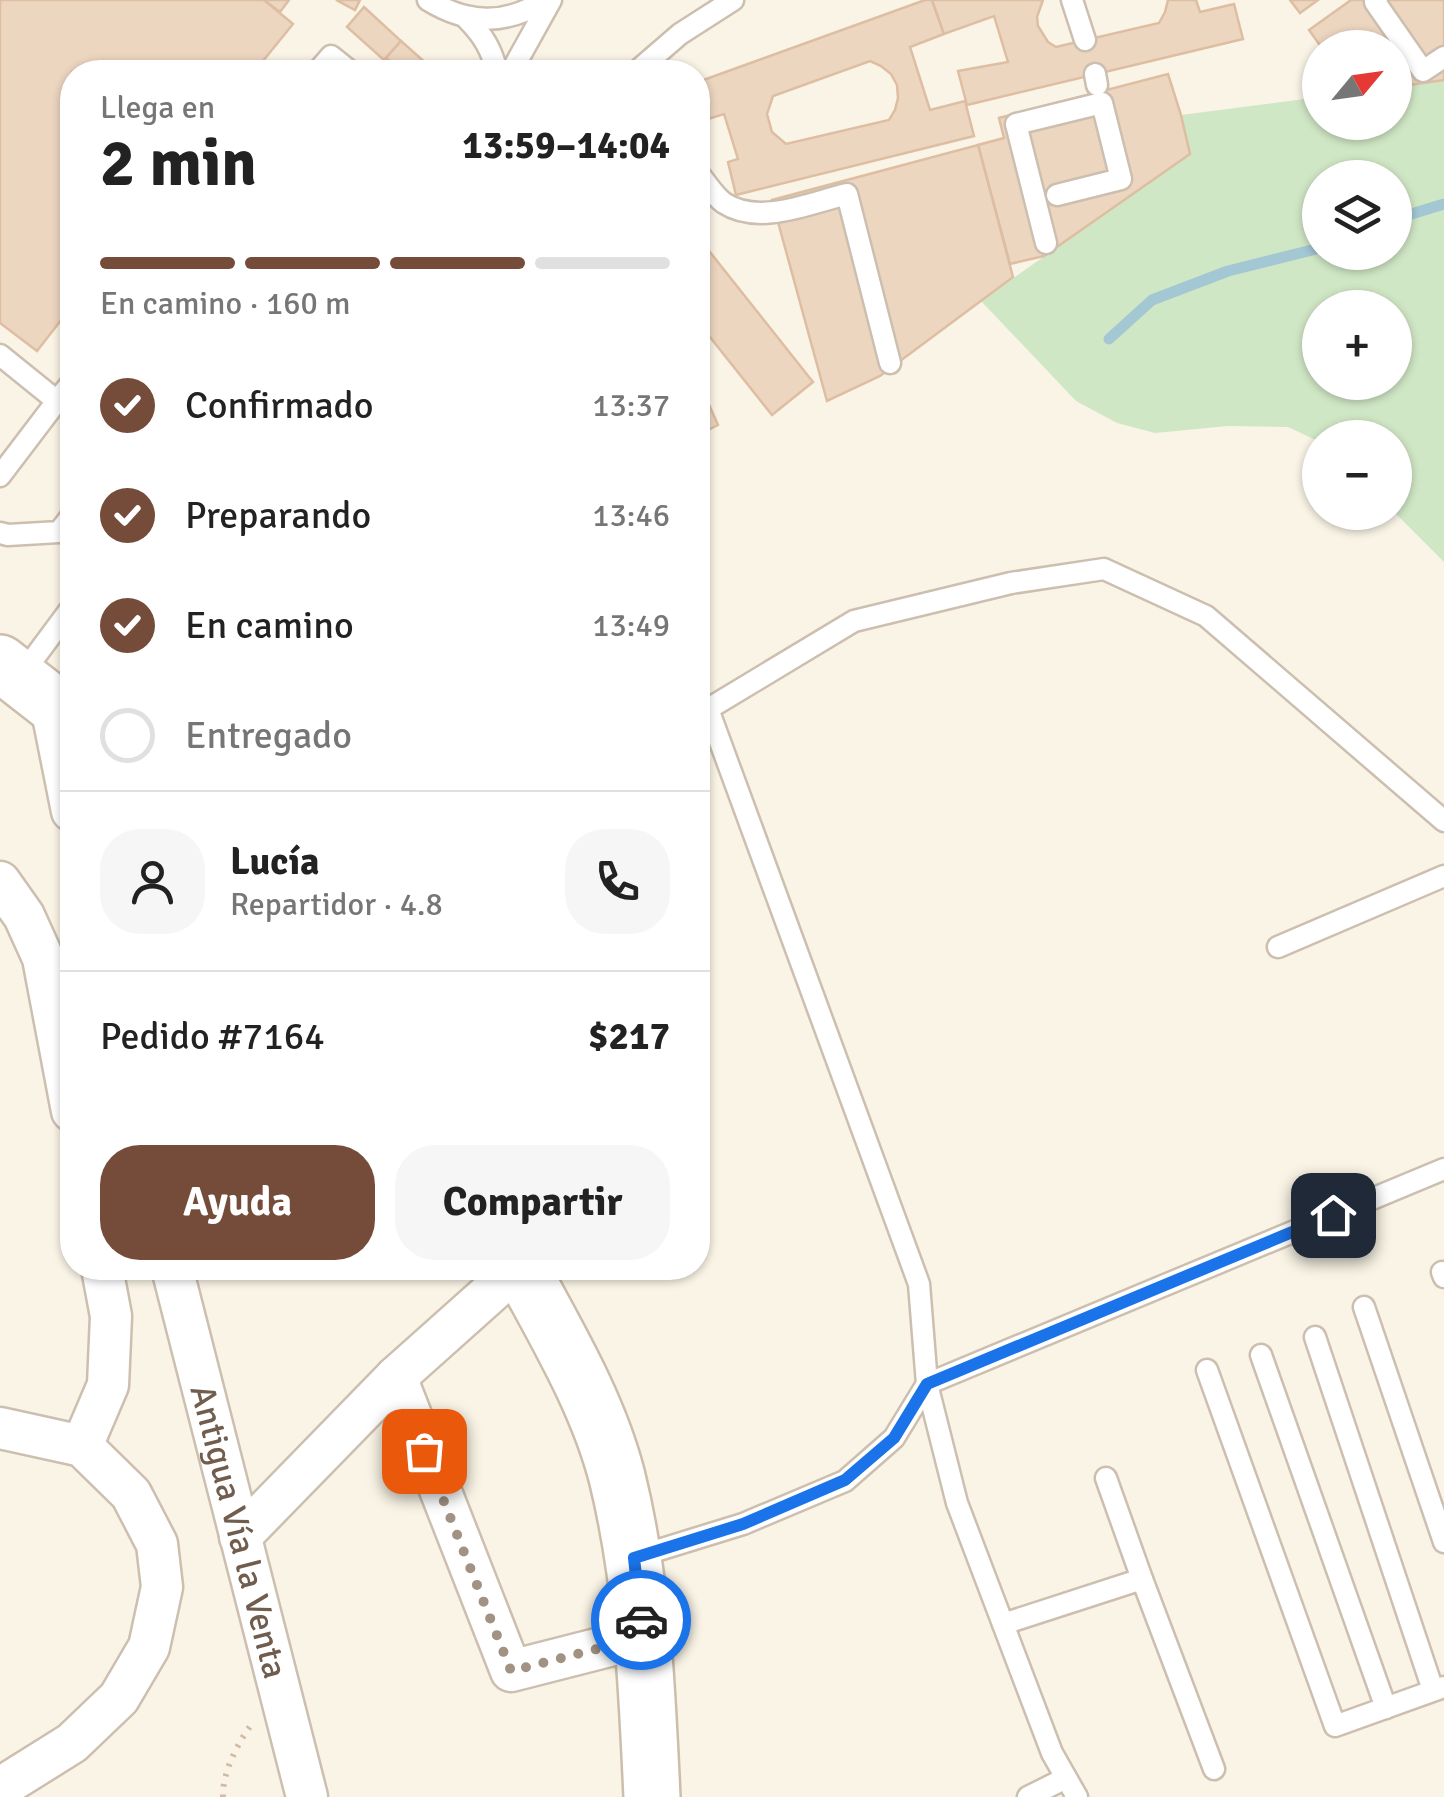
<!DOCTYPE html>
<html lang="es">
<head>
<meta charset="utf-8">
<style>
  :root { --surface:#fff; --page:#f6f6f6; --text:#222; --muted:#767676; --line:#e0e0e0; --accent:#754b39 }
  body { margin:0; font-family:Signika,sans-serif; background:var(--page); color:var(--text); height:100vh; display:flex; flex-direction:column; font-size:38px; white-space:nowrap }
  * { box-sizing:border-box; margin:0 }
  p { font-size:32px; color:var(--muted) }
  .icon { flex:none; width:55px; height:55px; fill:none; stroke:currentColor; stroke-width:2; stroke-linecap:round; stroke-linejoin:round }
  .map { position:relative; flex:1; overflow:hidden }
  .side { position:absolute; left:60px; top:60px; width:650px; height:1220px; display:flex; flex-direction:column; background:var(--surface); border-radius:40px; box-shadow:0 2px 8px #0004 }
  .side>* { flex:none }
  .needle { width:65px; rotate:61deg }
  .controls { position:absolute; left:1302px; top:30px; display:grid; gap:20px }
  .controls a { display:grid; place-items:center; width:110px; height:110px; border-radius:50%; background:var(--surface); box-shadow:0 2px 8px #0004; font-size:50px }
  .pin { position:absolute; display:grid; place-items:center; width:85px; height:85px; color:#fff; margin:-42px; border-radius:20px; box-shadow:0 5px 15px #0006 }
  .courier { position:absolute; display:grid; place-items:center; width:100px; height:100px; margin:-50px; border:8px solid #1a73e8; border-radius:50%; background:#fff; color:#222; box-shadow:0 2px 12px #0007 }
  .head em { font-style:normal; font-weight:800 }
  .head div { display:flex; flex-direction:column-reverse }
  .head { display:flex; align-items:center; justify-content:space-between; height:170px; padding:0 40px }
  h1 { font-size:65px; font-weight:800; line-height:75px }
  .bar { display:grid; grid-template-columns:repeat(4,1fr); gap:15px 10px; align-content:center; height:120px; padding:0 40px }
  .bar i { height:12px; border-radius:8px; background:var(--line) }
  .bar .selected { background:var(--accent) }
  .bar p { grid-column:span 4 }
  .line { display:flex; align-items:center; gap:25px; padding:0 40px; border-top:2px solid var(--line) }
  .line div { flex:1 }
  .round { display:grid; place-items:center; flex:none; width:105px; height:105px; border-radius:40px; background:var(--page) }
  ol { padding:0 40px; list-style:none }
  li { display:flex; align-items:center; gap:30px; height:110px }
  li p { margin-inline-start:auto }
  li .icon { padding:10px; border-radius:50%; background:var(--accent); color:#fff; stroke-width:4 }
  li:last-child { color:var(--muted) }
  li i { width:55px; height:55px; border:5px solid var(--line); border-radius:50% }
  .action { display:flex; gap:20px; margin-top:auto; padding:20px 40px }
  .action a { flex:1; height:115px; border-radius:40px; background:var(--accent); color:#fff; font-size:40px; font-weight:800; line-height:115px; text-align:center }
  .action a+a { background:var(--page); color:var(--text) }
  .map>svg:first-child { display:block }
</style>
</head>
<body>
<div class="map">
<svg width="1444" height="1797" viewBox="0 0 1444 1797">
  <rect width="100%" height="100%" fill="#faf4e6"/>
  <path fill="#d0e7c5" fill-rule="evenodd" d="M 1444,80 L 1444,562 L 1395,513 L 1395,438 L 1320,438 L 1320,442 L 1288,427 L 1228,426 L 1155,433 L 1117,423 L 1076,401 L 981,301 L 1189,154 L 1181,115 L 1320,97 L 1320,122 L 1395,122 L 1395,87 ZM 1320,178 L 1395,178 L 1395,252 L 1320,252 ZM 1320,308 L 1395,308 L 1395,382 L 1320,382 Z"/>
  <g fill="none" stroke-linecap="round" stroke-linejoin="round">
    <g stroke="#a3c7d3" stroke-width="11">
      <path d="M 1395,219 L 1444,204"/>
      <path d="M 1109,339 L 1152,300 L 1228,271 L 1320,248"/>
    </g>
  </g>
  <g fill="#edd6c0" stroke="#debea2" stroke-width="2.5" fill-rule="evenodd">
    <path d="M 0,0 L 264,0 L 293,24 L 254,72 L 72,72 L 72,306 L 37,351 L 0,323 Z"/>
    <path d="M 264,0 L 289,0 L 280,12 Z"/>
    <path d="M 336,0 L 360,0 L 355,10 Z"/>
    <path d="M 925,0 L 932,0 L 944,34 L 910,47 L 930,110 L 965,101 L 974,136 L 736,195 L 728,162 L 738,159 L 724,114 L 705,120 L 698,99 L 698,82 ZM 870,61 L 881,66 L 891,74 L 897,85 L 898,98 L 895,110 L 889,120 L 786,144 L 772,132 L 767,114 L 773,96 Z"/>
    <path d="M 932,0 L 1043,0 L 1037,17 L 1038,26 L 1048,42 L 1056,47 L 1159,23 L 1165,12 L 1168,0 L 1196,0 L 1200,12 L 1234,4 L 1243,39 L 967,105 L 958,71 L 1008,62 L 994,16 L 944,34 Z"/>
    <path d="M 1290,0 L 1318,0 L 1300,13 Z"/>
    <path d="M 1351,0 L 1444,0 L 1444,80 L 1395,87 L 1395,48 L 1322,48 L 1309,30 Z"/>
    <path d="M 364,7 L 401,41 L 384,60 L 347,27 Z"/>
    <path d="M 401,41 L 436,72 L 402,72 L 386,58 Z"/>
    <path d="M 1168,74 L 1181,115 L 1190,154 L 1044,256 L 1010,264 L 978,145 L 1004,138 L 999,118 Z"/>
    <path d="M 978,145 L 1013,277 L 880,376 L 827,401 L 772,200 Z"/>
    <path d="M 698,237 L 813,382 L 772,415 L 698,322 Z"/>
    <path d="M 698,380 L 718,425 L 698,435 Z"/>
  </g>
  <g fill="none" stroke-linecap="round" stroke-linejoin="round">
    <defs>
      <g id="service">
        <path d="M 428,0 C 467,24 505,26 545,0"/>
        <path d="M 1072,0 L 1085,40"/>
        <path d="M 1377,0 L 1375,2 L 1423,71 L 1444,57"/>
        <path d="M 467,19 C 483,35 492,50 497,72"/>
        <path d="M 317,72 L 331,56 L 351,72"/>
        <path d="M 511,72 L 551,0"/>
        <path d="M 636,72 L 680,34 L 733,0"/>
        <path d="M 1095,74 L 1097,85"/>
        <path d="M 698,173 C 706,182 714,196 724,203 C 759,226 810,203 847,194 L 890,363"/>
        <path d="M 1046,243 L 1016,124 L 1102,103 L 1121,179 L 1057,195"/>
        <path d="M 0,355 L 57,401 L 0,476"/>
        <path d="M 57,401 L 72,382"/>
        <path d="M 0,533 L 8,535 L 59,532 L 72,515"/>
        <path d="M 20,677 L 72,607"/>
        <path d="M 1278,947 L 1444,876"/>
        <path d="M 1442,1272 L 1444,1277"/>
        <path d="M 1364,1307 L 1444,1542"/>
        <path d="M 1315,1337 L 1433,1690"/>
        <path d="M 1261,1355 L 1386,1708"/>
        <path d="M 1207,1370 L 1335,1726 L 1444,1687"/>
        <path d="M 636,1557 L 743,1524 L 845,1481 L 894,1438 L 927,1384 L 1444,1169"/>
        <path d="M 1142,1579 L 1214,1769"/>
        <path d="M 1003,1624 L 1142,1579 L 1106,1478"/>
        <path d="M 1028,1797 L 1066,1778"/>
        <path d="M 1077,1797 L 1052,1753 L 957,1503 L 927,1384 L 919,1284 L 708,709 L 854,621 L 1011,583 L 1104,569 L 1206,616 L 1444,821"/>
      </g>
      <g id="minor">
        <path d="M 50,701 L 72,811"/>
        <path d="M 0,882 L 24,916 L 43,958 L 72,1111"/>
        <path id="s1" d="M 172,1268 L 307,1797"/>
        <path d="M 396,1377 L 511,1671 L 644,1637"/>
        <path d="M 0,1428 L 82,1446 L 131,1494 L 157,1544 L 162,1587 L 149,1647 L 119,1698 L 72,1743 L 0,1788"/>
        <path d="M 82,1446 L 108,1385 L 111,1316 L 102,1268"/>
        <path d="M 240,1537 L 396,1377 L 518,1268"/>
      </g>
      <g id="secondary">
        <path d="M 0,663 L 72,719"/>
        <path d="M 521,1268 C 557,1335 598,1403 617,1477 C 643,1582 647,1690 652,1797"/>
      </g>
    </defs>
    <use href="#service" stroke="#cdbfb0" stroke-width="25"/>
    <use href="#minor" stroke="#cdbfb0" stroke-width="45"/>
    <use href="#secondary" stroke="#cdbdab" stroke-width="60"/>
    <path stroke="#d2b9a3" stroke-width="6" stroke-dasharray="2.5 8" stroke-linecap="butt" d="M 223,1797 C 222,1774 237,1744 251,1725"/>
    <use href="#service" stroke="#fff" stroke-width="20"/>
    <use href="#minor" stroke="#fff" stroke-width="40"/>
    <use href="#secondary" stroke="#fff" stroke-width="55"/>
  </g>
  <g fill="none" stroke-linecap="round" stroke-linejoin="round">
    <path stroke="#a19283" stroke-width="10" stroke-dasharray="0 18" d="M 424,1451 L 511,1671 L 644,1637 L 641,1620"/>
    <path stroke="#1a73e8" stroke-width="12" d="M 641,1620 L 634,1558 L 743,1524 L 845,1480 L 894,1438 L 927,1384 L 1333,1215"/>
  </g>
  <g text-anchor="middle" stroke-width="8" stroke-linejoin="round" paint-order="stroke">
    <g font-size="35" fill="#715d4d" stroke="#fdf8ec">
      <text dy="12" stroke="none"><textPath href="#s1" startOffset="272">Antigua Vía la Venta</textPath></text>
    </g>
  </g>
</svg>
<div class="controls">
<a><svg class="needle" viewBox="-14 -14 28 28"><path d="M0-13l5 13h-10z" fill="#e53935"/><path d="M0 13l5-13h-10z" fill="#767676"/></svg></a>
<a><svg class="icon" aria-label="layers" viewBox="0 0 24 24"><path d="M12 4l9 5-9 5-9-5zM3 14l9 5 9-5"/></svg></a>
<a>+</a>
<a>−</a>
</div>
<div class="pin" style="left:424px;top:1451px;background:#ea580c"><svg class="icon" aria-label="bag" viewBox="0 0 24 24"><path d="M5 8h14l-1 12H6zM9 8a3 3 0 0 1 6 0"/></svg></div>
<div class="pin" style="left:1333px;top:1215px;background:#1f2937"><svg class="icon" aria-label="home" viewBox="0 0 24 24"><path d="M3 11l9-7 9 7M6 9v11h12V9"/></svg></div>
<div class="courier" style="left:641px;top:1620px"><svg class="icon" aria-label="car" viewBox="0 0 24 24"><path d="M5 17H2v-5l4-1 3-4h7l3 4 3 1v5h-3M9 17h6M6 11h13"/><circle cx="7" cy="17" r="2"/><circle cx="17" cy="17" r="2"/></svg></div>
<section class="side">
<div class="head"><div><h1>2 min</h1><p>Llega en</p></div><em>13:59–14:04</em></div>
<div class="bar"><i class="selected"></i><i class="selected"></i><i class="selected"></i><i></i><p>En camino · 160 m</p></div>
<ol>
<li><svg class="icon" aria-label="check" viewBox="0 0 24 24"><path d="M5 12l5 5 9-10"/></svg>Confirmado<p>13:37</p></li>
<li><svg class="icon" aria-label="check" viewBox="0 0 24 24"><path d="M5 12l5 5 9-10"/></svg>Preparando<p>13:46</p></li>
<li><svg class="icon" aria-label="check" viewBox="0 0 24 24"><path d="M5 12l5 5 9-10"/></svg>En camino<p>13:49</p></li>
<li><i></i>Entregado</li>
</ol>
<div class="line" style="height:180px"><a class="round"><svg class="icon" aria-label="person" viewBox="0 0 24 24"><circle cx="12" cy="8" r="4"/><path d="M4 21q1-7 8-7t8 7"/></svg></a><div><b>Lucía</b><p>Repartidor · 4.8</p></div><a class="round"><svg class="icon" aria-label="phone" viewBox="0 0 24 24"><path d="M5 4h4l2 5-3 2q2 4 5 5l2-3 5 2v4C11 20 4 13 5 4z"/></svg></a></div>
<div class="line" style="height:130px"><div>Pedido #7164</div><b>$217</b></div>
<div class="action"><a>Ayuda</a><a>Compartir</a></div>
</section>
</div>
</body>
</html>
